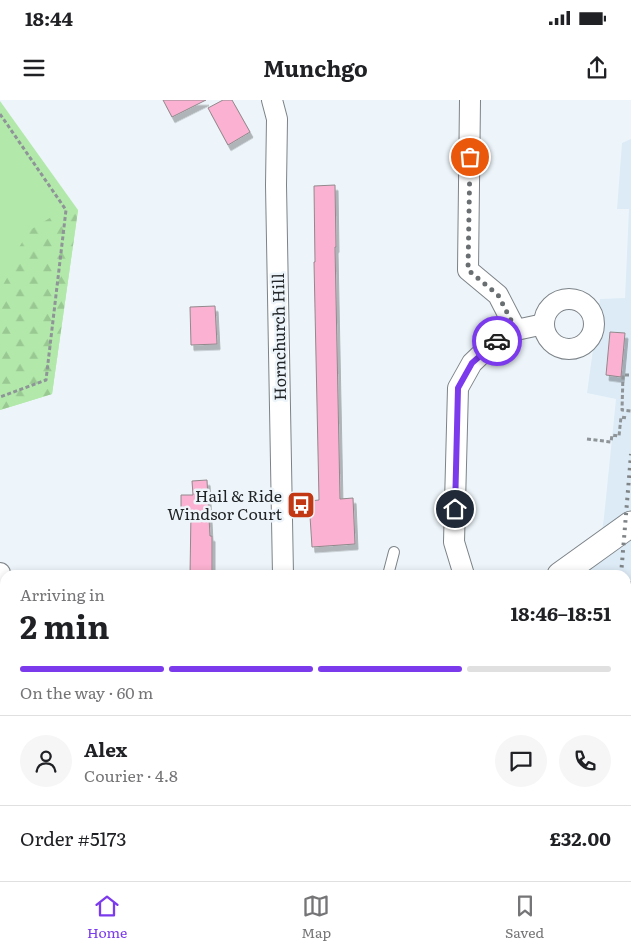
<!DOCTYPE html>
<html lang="en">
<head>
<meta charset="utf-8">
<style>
  :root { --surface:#fff; --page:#f6f6f6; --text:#202124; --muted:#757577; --line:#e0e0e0; --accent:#7c3aed }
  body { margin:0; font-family:Literata,serif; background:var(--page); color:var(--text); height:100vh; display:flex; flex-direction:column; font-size:19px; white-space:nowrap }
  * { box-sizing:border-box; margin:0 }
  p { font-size:16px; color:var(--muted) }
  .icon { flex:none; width:28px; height:28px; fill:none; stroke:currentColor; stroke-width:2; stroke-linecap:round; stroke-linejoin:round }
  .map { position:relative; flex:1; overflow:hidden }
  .details { position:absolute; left:0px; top:470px; width:631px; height:311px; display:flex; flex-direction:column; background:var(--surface); border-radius:15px 15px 0 0; box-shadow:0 2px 8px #0003 }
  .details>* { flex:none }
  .pin { position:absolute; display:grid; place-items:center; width:42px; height:42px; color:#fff; margin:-21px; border:2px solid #fff; border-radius:50%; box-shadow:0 1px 5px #0007 }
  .courier { position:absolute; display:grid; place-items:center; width:50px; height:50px; margin:-25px; border:4px solid #7c3aed; border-radius:50%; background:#fff; color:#222; box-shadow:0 1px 6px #0007 }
  .headline em { font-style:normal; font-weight:700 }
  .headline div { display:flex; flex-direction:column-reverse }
  .headline { display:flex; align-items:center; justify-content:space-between; height:85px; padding:0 20px }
  h1 { font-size:32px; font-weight:700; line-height:38px }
  .bar { display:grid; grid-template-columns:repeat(4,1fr); gap:8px 5px; align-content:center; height:60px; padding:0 20px }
  .bar i { height:6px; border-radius:4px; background:var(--line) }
  .bar .selected { background:var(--accent) }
  .bar p { grid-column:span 4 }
  .line { display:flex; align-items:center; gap:12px; padding:0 20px; border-top:1px solid var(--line) }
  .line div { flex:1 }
  .round { display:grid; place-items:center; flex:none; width:52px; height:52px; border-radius:26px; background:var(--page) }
  .status { display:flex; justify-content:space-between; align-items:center; height:35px; padding:0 25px; background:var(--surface); direction:ltr }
  .status svg { height:14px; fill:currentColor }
  header { display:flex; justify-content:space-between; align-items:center; height:65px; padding:0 20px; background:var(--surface); font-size:22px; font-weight:700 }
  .menu { display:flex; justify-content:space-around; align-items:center; height:70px; border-top:1px solid var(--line); background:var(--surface); font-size:14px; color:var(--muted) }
  .menu a { display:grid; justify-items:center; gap:2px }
  .menu .selected { color:var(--accent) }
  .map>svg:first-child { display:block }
</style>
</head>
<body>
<div class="status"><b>18:44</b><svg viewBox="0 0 49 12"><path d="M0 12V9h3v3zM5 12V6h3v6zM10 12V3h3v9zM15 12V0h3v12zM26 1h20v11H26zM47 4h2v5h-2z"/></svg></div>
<header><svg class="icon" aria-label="menu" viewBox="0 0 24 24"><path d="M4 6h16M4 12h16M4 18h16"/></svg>Munchgo<svg class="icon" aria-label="share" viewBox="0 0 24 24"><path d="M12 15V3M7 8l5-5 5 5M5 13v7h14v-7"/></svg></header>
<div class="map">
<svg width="631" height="781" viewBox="0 0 631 781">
  <defs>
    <pattern id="forest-firs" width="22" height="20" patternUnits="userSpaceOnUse" patternTransform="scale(1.25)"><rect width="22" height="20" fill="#b2e9aa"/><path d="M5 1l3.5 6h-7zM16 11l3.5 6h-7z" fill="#99c892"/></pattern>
    <filter id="shadow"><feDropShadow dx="3" dy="5.5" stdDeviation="0" flood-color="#0004"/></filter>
  </defs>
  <rect width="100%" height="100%" fill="#edf5fa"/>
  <path fill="#ddebf6" d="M 631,39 L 631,781 L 298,781 L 298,776 L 626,776 L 626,475 L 574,475 L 598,457 L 604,417 L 616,299 L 587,293 L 600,199 L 625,198 L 629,109 L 617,109 L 622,43 Z"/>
  <path fill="#b2e9aa" d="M 0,1 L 78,110 L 52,294 L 0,310 Z"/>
  <path fill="url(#forest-firs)" d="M 78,110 L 52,294 L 0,310 L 0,190 L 7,178 L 16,152 L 30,130 L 53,116 Z"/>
  <g fill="#fbb1d1" stroke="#91898c" filter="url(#shadow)">
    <path d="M 163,0 L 206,0 L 172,17 Z"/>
    <path d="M 223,0 L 232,0 L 250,32 L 228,45 L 208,8 Z"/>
    <path d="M 335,85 L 336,147 L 335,147 L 340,399 L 353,398 L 355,444 L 312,447 L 309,401 L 319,400 L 314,162 L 315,162 L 314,86 Z"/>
    <path d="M 215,206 L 217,244 L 191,245 L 190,207 Z"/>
    <path d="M 610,232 L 625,233 L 621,277 L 606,275 Z"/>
    <path d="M 207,380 L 210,436 L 212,436 L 212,475 L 190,475 L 191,411 L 181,412 L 181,395 L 193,395 L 192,381 Z"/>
  </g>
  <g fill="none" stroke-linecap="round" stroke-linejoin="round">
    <defs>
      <g id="service">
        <path d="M 388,475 L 394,452"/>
        <path d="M 57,781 L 60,776"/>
      </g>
      <g id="minor">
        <path d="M 272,0 L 277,19 L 276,85 L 283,475"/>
        <path d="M 470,0 L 468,170 L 498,195 L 516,230"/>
        <circle cx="569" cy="224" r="25"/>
        <path d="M 0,473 L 0,491"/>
        <path d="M 464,475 L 454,442 L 458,288 L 472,263 L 494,242 L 516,230 L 544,224"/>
        <path d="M 289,776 L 289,781"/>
      </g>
      <g id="tertiary">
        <path d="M 560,475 L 631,424"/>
        <path d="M 0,715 L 5,714"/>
      </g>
    </defs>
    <use href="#service" stroke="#7c8388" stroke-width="12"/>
    <use href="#minor" stroke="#7c8388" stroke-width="22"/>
    <use href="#tertiary" stroke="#7c8388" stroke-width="27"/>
    <g stroke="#8e9497" stroke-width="3" stroke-dasharray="4 2.5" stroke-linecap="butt">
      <path d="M 0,14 L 66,110 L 46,280 L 0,297"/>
      <path d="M 629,275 L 623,275 L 622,310 L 631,311"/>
      <path d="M 587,339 L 611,342 L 612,335 L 619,336 L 621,317 L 627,318"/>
    </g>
    <use href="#service" stroke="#fff" stroke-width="10"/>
    <use href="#minor" stroke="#fff" stroke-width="20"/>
    <use href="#tertiary" stroke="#fff" stroke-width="25"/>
    <g stroke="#7f8487" stroke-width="4" stroke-dasharray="2.5 5" stroke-linecap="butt">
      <path d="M 621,475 L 631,354"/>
      <path d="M 626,566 L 631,478"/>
      <path d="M 626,776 L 626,781"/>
      <path d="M 612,781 L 612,776"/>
    </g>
  </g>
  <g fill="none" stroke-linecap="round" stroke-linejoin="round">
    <path stroke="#696e71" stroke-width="5" stroke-dasharray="0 9" d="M 470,57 L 468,170 L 498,195 L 516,230 L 497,241"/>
    <path stroke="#7c3aed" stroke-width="6" d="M 455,409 L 458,288 L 472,263 L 497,241"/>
  </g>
  <defs>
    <symbol id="bus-square" viewBox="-11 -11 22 22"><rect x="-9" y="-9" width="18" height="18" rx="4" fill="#c23815" stroke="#edf5fa"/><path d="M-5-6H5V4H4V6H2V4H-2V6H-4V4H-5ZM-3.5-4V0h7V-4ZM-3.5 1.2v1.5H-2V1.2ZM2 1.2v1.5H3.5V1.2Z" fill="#fff"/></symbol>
  </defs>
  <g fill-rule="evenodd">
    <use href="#bus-square" x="285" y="389" width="32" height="32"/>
  </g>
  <g text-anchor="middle" stroke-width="5" stroke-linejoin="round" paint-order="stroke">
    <g font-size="16" fill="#222527" stroke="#edf5fa">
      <text transform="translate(279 237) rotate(-91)" y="6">Hornchurch Hill</text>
    </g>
    <g font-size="16" fill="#222527" stroke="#edf5fa" text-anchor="end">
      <text x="282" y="402">Hail &amp; Ride<tspan x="282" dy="18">Windsor Court</tspan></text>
    </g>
  </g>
</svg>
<div class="pin" style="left:470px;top:57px;background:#ea580c"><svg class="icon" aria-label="bag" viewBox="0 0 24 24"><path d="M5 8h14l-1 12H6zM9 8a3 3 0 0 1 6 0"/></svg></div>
<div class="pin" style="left:455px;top:409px;background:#1f2937"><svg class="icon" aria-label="home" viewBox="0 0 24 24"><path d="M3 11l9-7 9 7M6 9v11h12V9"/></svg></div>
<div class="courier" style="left:497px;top:241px"><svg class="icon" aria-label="car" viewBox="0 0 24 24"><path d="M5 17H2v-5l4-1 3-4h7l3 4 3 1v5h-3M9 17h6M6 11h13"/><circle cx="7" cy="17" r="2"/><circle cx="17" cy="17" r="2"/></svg></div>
<section class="details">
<div class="headline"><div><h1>2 min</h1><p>Arriving in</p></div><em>18:46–18:51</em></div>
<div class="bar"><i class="selected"></i><i class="selected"></i><i class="selected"></i><i></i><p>On the way · 60 m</p></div>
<div class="line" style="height:90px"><a class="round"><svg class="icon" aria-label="person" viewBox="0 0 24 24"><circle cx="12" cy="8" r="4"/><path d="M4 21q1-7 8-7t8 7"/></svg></a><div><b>Alex</b><p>Courier · 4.8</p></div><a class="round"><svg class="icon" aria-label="chat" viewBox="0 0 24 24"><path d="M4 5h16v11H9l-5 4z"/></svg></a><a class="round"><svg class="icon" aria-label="phone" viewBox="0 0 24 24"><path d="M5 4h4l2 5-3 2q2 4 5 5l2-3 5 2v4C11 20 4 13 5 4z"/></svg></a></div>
<div class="line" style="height:65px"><div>Order #5173</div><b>£32.00</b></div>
</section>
</div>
<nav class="menu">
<a class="selected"><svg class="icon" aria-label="home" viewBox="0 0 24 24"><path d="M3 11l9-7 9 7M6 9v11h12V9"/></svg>Home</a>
<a><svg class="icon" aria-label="map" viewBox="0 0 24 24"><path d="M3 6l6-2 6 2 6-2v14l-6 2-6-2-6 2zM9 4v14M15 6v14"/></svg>Map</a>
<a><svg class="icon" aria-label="saved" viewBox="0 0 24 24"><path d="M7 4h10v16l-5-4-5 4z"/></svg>Saved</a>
</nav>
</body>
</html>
